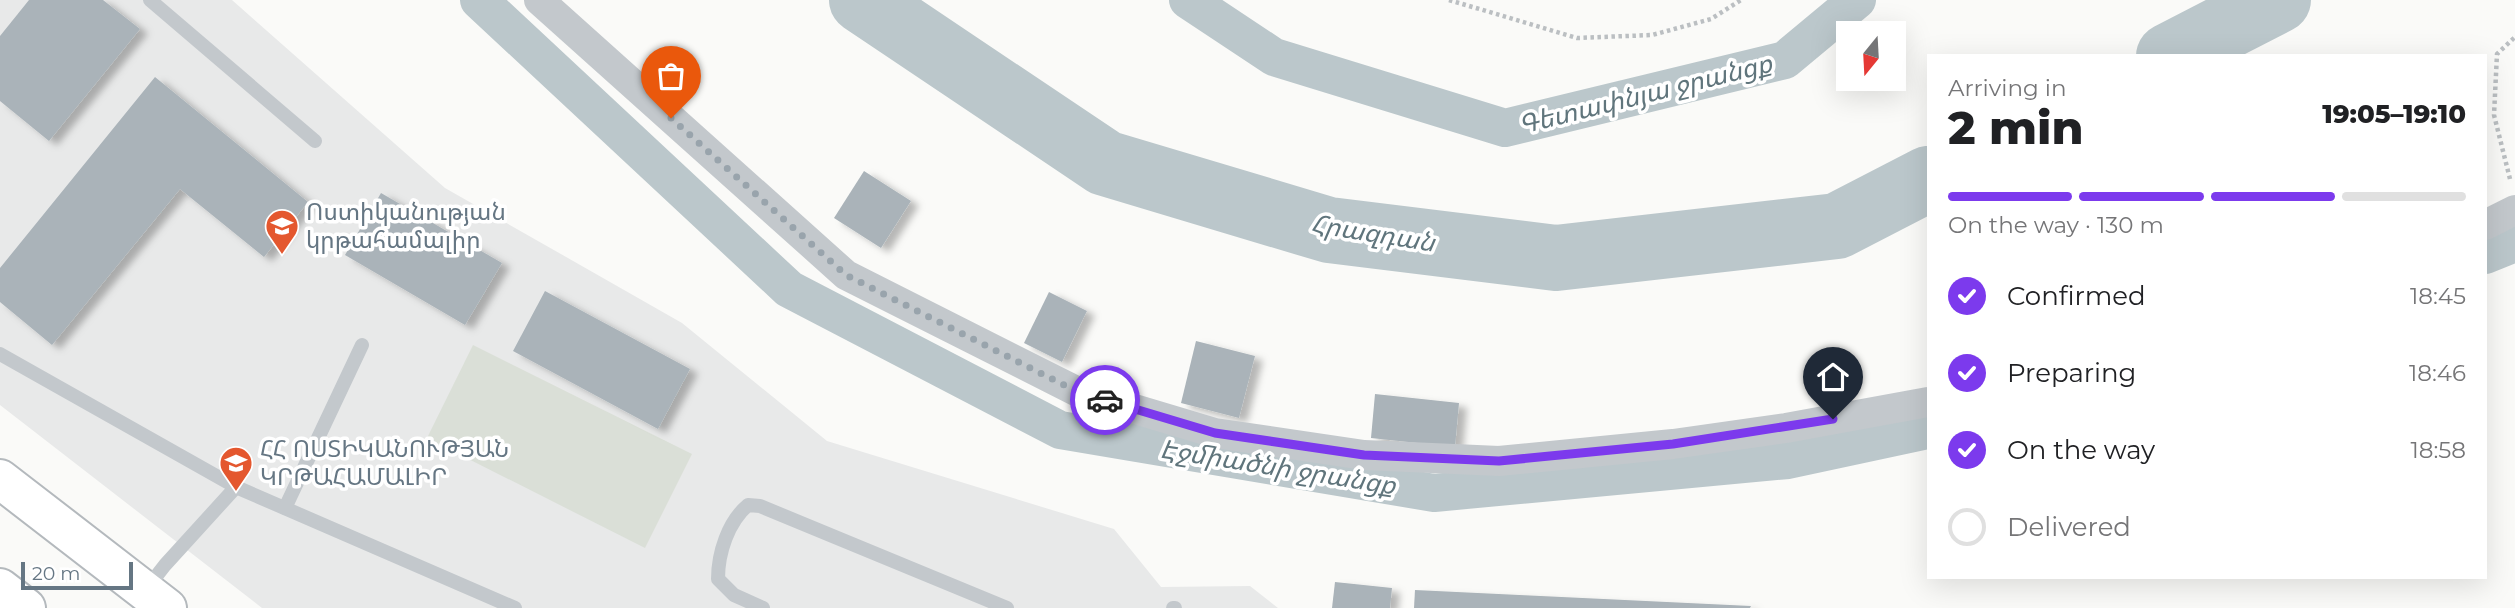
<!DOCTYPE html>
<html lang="en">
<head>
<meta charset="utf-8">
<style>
  :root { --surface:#fff; --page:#f6f6f6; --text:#202124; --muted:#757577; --line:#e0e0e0; --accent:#7c3aed }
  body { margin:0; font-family:Montserrat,"Noto Sans Armenian",sans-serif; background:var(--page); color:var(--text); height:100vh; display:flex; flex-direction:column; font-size:26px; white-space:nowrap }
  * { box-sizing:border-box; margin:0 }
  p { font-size:23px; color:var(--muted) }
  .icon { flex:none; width:38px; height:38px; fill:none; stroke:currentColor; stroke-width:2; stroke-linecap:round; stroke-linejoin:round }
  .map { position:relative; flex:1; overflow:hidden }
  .side { position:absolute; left:1927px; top:54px; width:560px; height:525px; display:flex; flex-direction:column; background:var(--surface); border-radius:0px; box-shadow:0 7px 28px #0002 }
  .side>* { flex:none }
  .needle { width:46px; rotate:198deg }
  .buttons { position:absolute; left:1836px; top:21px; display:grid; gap:14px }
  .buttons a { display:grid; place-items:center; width:70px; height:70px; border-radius:0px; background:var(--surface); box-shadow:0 7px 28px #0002; font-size:35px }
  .scale { position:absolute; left:21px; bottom:18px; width:112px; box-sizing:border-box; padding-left:7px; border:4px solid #657683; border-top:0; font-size:19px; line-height:24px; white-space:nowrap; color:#657683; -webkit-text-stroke:5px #fff; paint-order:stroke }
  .pin { position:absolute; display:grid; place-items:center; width:60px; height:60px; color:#fff; margin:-72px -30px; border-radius:50% 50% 50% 0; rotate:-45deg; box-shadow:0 0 7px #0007 }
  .pin .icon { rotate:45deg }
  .courier { position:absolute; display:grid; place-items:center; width:70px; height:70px; margin:-35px; border:5px solid #7c3aed; border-radius:50%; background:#fff; color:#222; box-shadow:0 2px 9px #0007 }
  .overview em { font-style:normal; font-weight:800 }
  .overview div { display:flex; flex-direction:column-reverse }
  .overview { display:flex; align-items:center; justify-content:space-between; height:119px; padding:0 21px }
  h1 { font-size:46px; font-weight:800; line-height:52px }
  .bar { display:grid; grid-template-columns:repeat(4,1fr); gap:10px 7px; align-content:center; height:84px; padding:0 21px }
  .bar i { height:9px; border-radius:5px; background:var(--line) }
  .bar .current { background:var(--accent) }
  .bar p { grid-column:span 4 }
  ol { padding:0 21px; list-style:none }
  li { display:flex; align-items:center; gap:21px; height:77px }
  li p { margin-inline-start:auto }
  li .icon { padding:7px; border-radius:50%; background:var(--accent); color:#fff; stroke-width:4 }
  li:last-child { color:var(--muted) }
  li i { width:38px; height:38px; border:4px solid var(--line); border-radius:50% }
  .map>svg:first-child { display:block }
</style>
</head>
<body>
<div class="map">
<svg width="2515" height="608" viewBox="0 0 2515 608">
  <defs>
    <filter id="shadow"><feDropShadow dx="8" dy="4.5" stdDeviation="3.5" flood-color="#0004"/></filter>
  </defs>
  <rect width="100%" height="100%" fill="#fafaf8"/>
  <path fill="#e8e9e9" d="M 0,0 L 232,0 L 445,188 L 682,323 L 827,441 L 1114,529 L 1161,587 L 1250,586 L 1278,608 L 262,608 L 0,405 Z"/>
  <path fill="#dadfd7" d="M 473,345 L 692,454 L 645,548 L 427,438 Z"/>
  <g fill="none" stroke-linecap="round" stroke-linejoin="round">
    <g stroke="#bbc7cb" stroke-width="38">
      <path d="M 479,0 L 789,289 L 1060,430 L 1434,493 L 1788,460 L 1928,430"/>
      <path d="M 1188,0 L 1274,57 L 1505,128 L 1785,60 L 1857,0"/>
      <path d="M 2485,255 L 2515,243"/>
    </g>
    <g stroke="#bbc7cb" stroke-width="66">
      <path d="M 862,0 L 1105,163 L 1329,230 L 1556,258 L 1837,226 L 1928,179"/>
      <path d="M 2169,56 L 2278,0"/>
    </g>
  </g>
  <g fill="#aab3b9" filter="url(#shadow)">
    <path d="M 29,0 L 103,0 L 140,29 L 49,141 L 0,101 L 0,36 Z"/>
    <path d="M 155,77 L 308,202 L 264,257 L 180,189 L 52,345 L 0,302 L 0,268 Z"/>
    <path d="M 864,171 L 911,201 L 881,248 L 834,218 Z"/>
    <path d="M 381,193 L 502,263 L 465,325 L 345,255 Z"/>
    <path d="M 545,291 L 690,369 L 658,429 L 513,351 Z"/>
    <path d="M 1049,292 L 1087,311 L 1062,362 L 1024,343 Z"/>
    <path d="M 1196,341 L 1255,356 L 1239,418 L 1181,403 Z"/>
    <path d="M 1375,394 L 1459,403 L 1455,447 L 1371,438 Z"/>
    <path d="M 1335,582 L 1392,588 L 1390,608 L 1332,608 Z"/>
    <path d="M 1415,590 L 1751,606 L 1750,608 L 1414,608 Z"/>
  </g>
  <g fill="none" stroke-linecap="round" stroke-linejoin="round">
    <defs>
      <g id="highway">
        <path d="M 0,479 L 167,608"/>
        <path d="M 0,588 L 26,608"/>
      </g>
    </defs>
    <use href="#highway" stroke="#b4b9bd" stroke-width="42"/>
    <g stroke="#bbbfc2" stroke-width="4.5" stroke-dasharray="3.5 3.5" stroke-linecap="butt">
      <path d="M 1449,0 L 1577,38 L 1652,35 L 1711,19 L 1741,0"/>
      <path d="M 2510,179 L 2494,115 L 2497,54 L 2515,37"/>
    </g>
    <g stroke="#c3c8cc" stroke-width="14">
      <path d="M 150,0 L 315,141"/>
      <path d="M 0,354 L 236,487 L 515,608"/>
      <path d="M 285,508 L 362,345"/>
      <path d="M 147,588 L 165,565 L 236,487"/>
      <path d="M 763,608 L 734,595 L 718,579 C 718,553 728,522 748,505 L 760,506 L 1007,608"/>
      <path d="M 1173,608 L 1175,608"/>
    </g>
    <g stroke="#c3c8cc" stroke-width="30">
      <path d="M 539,0 L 846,275 L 1078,392 L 1215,433 L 1364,455 L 1499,461 L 1673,444 L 1786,428 L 1928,402"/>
      <path d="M 2485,225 L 2515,210"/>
    </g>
    <use href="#highway" stroke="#fff" stroke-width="38"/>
  </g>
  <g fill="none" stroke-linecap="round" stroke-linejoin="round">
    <path stroke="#99a4ac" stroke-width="7" stroke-dasharray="0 12.6" d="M 671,118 L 846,275 L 1078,392 L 1105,400"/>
    <path stroke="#7c3aed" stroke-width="9" d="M 1105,400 L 1215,433 L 1364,455 L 1499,461 L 1673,444 L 1833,419"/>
  </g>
  <defs>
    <symbol id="university-pin" viewBox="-11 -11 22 30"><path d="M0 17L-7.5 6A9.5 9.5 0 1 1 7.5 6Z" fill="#e4572e" stroke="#fff"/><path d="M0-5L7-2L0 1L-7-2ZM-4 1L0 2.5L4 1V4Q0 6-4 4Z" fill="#fff"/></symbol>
  </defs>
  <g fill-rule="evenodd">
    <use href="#university-pin" x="263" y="207" width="38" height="52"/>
    <use href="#university-pin" x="217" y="444" width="38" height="52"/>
  </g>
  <g text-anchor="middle" stroke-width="7" stroke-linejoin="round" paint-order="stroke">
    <g font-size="24" fill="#657683" stroke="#fff" text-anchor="start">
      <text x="306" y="220">Ոստիկանության<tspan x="306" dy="28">կրթահամալիր</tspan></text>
      <text x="260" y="457">ՀՀ ՈՍՏԻԿԱՆՈՒԹՅԱՆ<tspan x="260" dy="28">ԿՐԹԱՀԱՄԱԼԻՐ</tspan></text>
    </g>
    <g font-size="26" font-style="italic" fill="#60757c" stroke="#fff">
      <text transform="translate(1645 94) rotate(-14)" y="9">Գետափնյա ջրանցք</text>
      <text transform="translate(1373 233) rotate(9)" y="9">Հրազդան</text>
      <text transform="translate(1278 467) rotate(9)" y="9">Էջմիածնի ջրանցք</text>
    </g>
  </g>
</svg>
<div class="buttons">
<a><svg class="needle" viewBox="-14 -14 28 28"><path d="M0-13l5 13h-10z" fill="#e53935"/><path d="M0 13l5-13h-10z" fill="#757577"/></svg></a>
</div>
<div class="scale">20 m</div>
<div class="pin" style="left:671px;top:118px;background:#ea580c"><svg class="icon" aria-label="bag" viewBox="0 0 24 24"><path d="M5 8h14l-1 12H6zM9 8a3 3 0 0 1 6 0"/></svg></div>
<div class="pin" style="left:1833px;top:419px;background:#1f2937"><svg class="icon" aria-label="home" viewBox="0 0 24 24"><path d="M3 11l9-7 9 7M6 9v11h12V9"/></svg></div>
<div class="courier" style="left:1105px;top:400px"><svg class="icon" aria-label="car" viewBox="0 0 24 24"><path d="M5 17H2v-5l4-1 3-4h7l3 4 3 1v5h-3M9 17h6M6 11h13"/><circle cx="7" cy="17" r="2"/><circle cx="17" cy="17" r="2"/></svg></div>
<section class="side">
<div class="overview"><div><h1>2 min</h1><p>Arriving in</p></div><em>19:05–19:10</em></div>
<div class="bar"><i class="current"></i><i class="current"></i><i class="current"></i><i></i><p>On the way · 130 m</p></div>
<ol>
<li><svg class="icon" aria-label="check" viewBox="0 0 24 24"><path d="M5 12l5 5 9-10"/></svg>Confirmed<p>18:45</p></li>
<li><svg class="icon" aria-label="check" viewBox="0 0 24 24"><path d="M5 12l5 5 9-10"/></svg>Preparing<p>18:46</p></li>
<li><svg class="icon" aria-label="check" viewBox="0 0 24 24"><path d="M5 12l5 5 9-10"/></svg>On the way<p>18:58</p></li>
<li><i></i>Delivered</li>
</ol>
</section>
</div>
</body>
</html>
